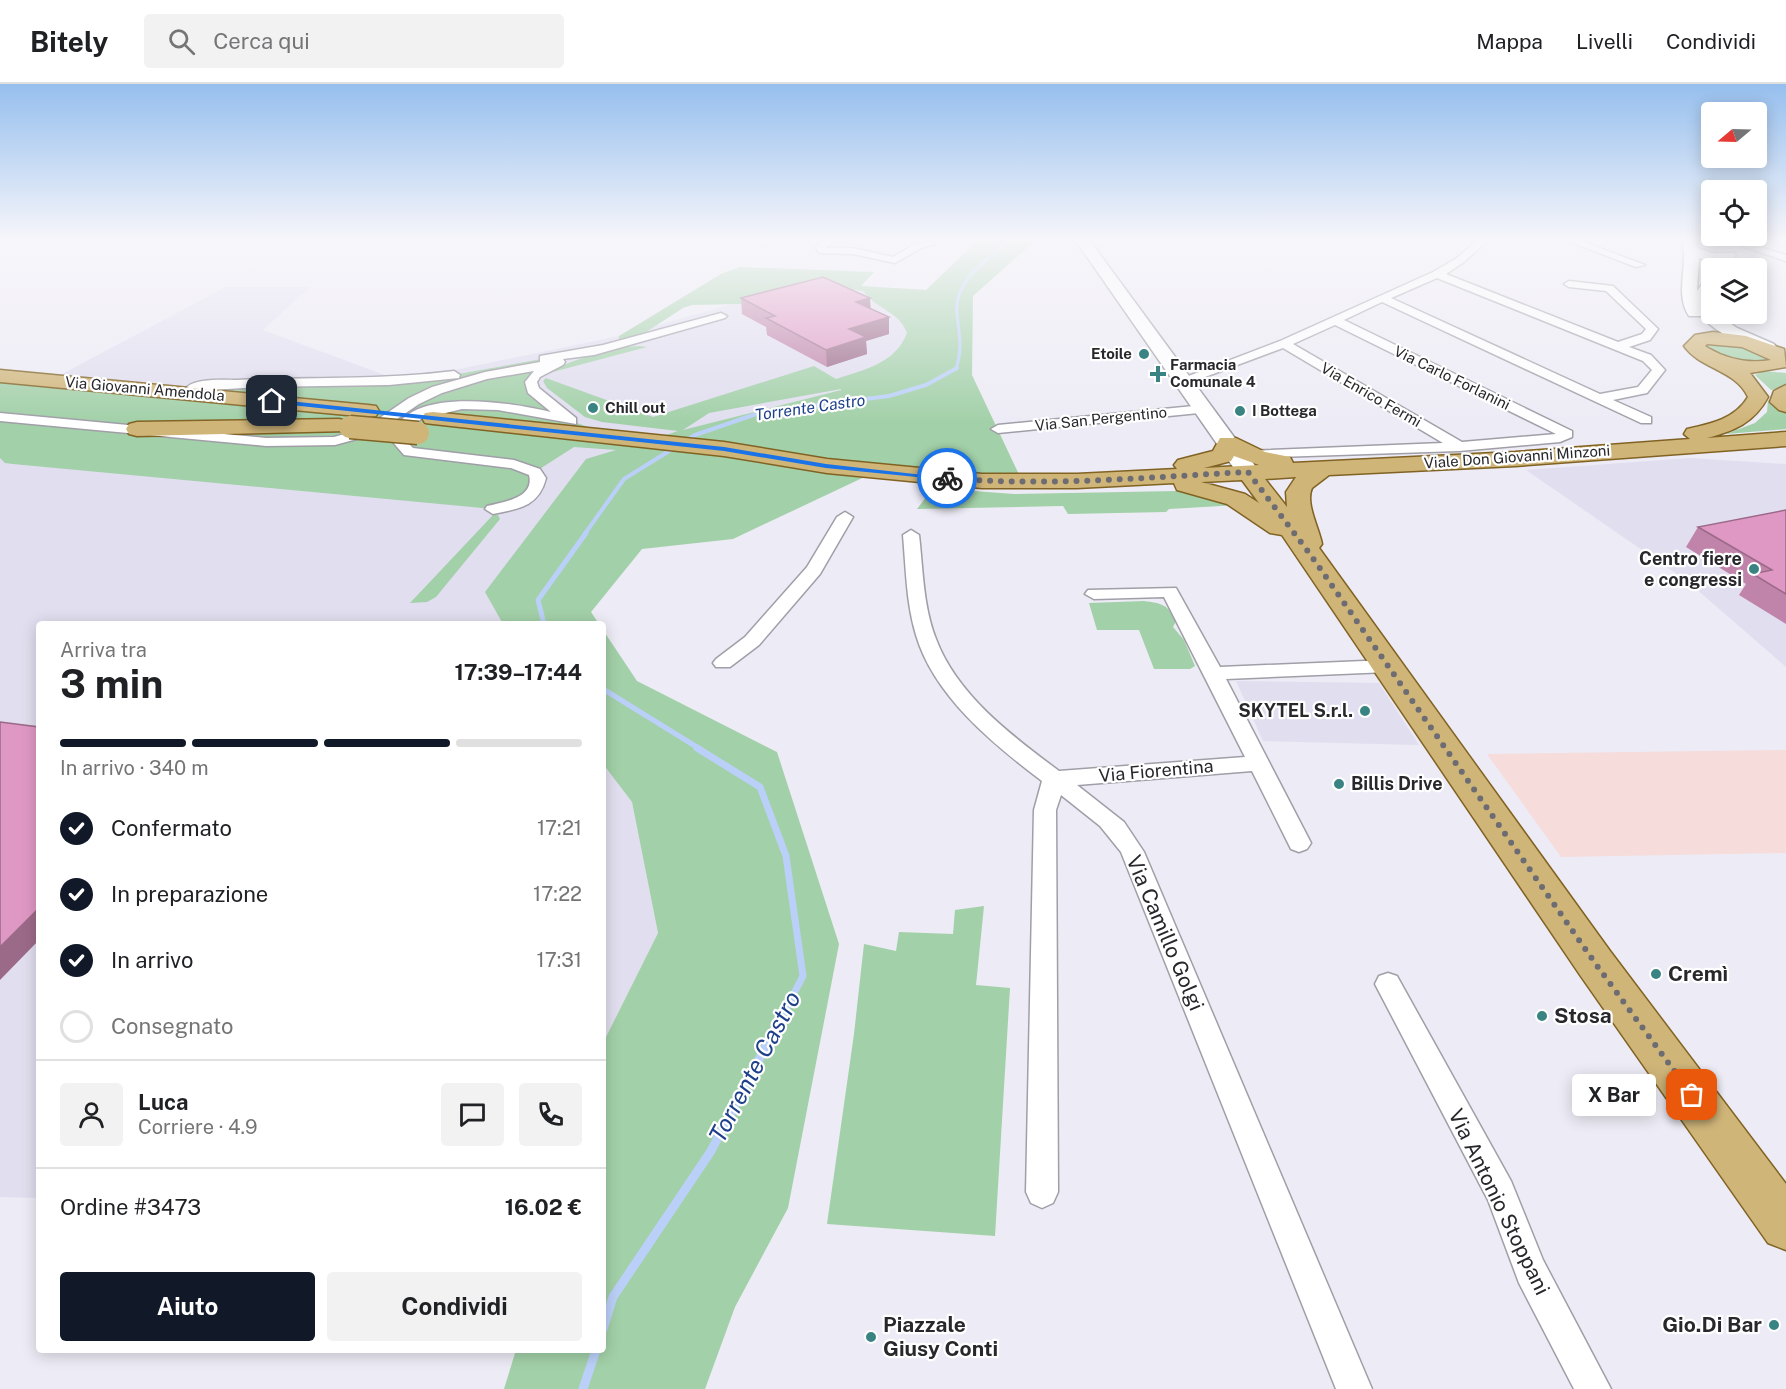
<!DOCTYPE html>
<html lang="it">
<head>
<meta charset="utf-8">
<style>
  :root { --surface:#fff; --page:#f2f2f2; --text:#202124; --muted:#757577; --line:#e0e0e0; --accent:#111827 }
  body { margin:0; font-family:"Public Sans",sans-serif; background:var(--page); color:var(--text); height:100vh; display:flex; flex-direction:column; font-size:22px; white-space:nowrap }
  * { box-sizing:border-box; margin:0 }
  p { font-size:20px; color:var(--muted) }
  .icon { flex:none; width:33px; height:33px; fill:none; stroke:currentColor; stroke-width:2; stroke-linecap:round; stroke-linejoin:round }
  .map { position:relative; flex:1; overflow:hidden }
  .panel { position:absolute; left:36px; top:537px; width:570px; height:732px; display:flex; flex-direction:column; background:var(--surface); border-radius:6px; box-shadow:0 3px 15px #0003 }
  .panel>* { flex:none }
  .needle { width:39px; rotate:251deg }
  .fabs { position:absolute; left:1701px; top:18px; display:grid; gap:12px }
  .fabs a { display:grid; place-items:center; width:66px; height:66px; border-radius:6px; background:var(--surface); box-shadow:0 3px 15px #0003; font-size:30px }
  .pin { position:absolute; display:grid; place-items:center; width:51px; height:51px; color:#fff; margin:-26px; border-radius:12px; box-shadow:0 3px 9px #0006 }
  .courier { position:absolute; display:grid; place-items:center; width:60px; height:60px; margin:-30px; border:4px solid #1a73e8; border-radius:50%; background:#fff; color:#222; box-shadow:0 2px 8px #0007 }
  .bubble { position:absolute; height:42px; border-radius:6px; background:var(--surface); box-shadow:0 3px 15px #0003; font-size:20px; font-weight:700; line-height:42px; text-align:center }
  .headline em { font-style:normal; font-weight:700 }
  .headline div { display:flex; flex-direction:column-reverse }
  .headline { display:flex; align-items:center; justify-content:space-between; height:102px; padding:0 24px }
  h1 { font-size:39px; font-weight:700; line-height:45px }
  .bar { display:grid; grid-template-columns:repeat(4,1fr); gap:9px 6px; align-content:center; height:72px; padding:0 24px }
  .bar i { height:8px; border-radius:4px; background:var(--line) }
  .bar .selected { background:var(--accent) }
  .bar p { grid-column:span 4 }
  .line { display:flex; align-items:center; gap:15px; padding:0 24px; border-top:2px solid var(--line) }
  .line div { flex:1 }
  .round { display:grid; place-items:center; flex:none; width:63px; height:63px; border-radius:6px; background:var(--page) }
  ol { padding:0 24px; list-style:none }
  li { display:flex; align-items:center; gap:18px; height:66px }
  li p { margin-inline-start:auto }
  li .icon { padding:6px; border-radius:50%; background:var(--accent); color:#fff; stroke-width:4 }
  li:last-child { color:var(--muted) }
  li i { width:33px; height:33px; border:3px solid var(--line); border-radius:50% }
  .button { display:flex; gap:12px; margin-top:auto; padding:12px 24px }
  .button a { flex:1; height:69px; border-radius:6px; background:var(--accent); color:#fff; font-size:24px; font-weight:700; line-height:69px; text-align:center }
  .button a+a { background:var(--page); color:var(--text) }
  header { display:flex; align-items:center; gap:36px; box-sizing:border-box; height:84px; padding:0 30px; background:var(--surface); border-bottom:2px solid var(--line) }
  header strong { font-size:28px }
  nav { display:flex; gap:33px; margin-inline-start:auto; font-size:21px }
  .search { width:420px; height:54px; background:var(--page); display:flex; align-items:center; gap:15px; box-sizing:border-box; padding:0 21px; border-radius:6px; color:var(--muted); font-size:22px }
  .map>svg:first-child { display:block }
</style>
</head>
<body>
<header>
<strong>Bitely</strong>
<div class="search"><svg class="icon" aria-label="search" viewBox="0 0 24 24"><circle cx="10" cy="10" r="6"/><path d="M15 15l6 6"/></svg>Cerca qui</div>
<nav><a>Mappa</a><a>Livelli</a><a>Condividi</a></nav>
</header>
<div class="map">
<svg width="1786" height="1305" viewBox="0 0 1786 1305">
  <rect width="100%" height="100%" fill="#edebf5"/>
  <g fill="#e1deef">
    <path d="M 806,199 L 926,206 L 930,274 L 907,289 L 680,347 L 486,508 L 503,540 L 39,540 L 39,1114 L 0,1113 L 0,323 L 226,203 L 310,203 L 263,246 L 401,297 L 619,252 Z"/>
    <path d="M 1690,374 L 1786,380 L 1786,583 L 1687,497 L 1526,386 Z"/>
    <path d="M 1236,597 L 1379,599 L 1419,661 L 1263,657 Z"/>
    <path d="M 603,680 L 632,718 L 658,849 L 603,959 Z"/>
  </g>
  <path fill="#f6dcda" d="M 1786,666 L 1786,769 L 1561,773 L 1487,670 Z"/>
  <g fill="#a2d0a8" fill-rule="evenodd">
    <path d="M 977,157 L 1035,157 L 973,212 L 972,291 L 1022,397 L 875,388 L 733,455 L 642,465 L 591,528 L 599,540 L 503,540 L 485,508 L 586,375 L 616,366 L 574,363 L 535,388 L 522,419 L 493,425 L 13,380 L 5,379 L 0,374 L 0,292 L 194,303 L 442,293 L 602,264 L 559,278 L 531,298 L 571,337 L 591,344 L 648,357 L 678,347 L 602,338 L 585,333 L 547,304 L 543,297 L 546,294 L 653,333 L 814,282 L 836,295 C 865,285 895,280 907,249 C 899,227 877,226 863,207 L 806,199 L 740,220 L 692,221 L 683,224 L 643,250 L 619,256 L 619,252 L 721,190 L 739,183 L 874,188 L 861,202 L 926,206 ZM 841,305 L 841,306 L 683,346 L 709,329 Z"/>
    <path d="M 1729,258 L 1769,272 L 1769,275 C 1751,286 1721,274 1706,262 Z"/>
    <path d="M 640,262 L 647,263 L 545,290 C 568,277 613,262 640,262 Z"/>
    <path d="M 1764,287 L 1786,289 L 1786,302 L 1771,306 L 1755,291 Z"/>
    <path d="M 1768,316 L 1786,327 L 1786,345 L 1726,350 L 1755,339 L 1767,328 Z"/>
    <path d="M 933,404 L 1014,410 L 1176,407 L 1195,409 L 1238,421 L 1169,425 L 1166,428 L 1068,430 L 1063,422 L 917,425 Z"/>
    <path d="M 493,431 L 498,431 L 500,435 L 436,513 L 427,518 L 410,519 Z"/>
    <path d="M 1144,517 C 1161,519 1169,521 1176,537 L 1173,543 L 1184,556 L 1195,582 L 1190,585 L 1154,585 L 1139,546 L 1097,546 L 1089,519 Z"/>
    <path d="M 603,546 L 637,597 L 777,668 L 839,860 L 788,1124 L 735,1223 L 705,1305 L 504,1305 L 516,1266 L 603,1266 L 603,959 L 658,849 L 632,718 L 603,680 Z"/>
    <path d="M 984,822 L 976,901 L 1010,904 L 995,1152 L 827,1140 L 854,950 L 864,860 L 896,867 L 899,848 L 953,850 L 955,826 Z"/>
  </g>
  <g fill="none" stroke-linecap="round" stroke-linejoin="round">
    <path stroke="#bbd0f8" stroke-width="3" d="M 956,285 C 963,264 959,251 957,230 C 953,197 987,176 1009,157"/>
    <path stroke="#bbd0f8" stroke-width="4" d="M 584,451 L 624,395 L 695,351 L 762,328 L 889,312 L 926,301 L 957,284"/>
    <g stroke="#bbd0f8" stroke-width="5">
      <path d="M 544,540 L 538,516 L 586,449"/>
      <path d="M 603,605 L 700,665"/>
    </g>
    <path stroke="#bbd0f8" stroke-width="7" d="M 697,664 L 760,703 L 786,772 L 803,892 L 776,944"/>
    <g stroke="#bbd0f8" stroke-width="9">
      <path d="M 603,1245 L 613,1213 L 711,1067 L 776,943"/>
      <path d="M 583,1305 L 596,1266"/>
    </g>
    <defs>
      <g id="minor">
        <path d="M 823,157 L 833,157 L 826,164 L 853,164 L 893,173 L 915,160 L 945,157 L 921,164 L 895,179 L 853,170 L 819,169 L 816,163 Z"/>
        <path d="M 1477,157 L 1487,157 L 1464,178 L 1446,190 L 1618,258 L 1642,250 L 1646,245 L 1606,207 L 1569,203 L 1564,200 L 1569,197 L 1613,202 L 1656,243 L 1658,245 L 1650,256 L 1629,263 L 1651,271 L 1665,286 L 1647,309 L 1613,316 L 1651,333 L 1651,339 L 1641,339 L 1382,218 L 1344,236 L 1572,347 L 1572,353 L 1560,358 L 1459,367 L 1250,374 L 1243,370 L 1245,367 L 1443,359 L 1283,264 L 1189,299 L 1184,300 L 1178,296 L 1280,257 L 1433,188 L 1457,174 ZM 1437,194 L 1643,277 L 1652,286 L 1638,303 L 1600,310 L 1391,214 ZM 1335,241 L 1556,350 L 1462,358 L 1293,260 Z"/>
        <path d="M 1568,157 L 1581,157 L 1645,181 L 1636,183 Z"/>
        <path d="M 1727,157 L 1741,157 L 1786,171 L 1786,177 Z"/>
        <path d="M 721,229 L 727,232 L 725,234 L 594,271 L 563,275 L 565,278 L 563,281 L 540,293 L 537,298 L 539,304 L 576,334 L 576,340 L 498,326 L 462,325 L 421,335 L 409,345 L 405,356 L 413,364 L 514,376 L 540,385 L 546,394 C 539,423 518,425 493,430 L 485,425 L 487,422 C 503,418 535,414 529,391 L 511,384 L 404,371 L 391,356 C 402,299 513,319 551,328 L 528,309 L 525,298 L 534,287 L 487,295 L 442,309 L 419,320 L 375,350 L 335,361 L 266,362 L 0,337 L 0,329 L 266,354 L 334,353 L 365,344 L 409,314 L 432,303 L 485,288 L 540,278 L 540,272 L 603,261 Z"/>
        <path d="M 454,287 L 460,291 L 459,294 L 389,301 L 259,303 L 194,307 L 187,303 C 197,294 224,296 237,296 C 309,293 382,296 454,287 Z"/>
        <path d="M 1204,321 L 1209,322 L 1209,328 L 998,349 L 991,345 L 998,341 Z"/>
        <path d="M 845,428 L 853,433 L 820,490 L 759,561 L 730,583 L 716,583 L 713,579 L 716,575 L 745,553 L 807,483 L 837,433 Z"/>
        <path d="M 911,446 L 919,451 C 923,485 923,522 936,555 C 957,611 1012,652 1059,687 L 1245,673 L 1164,513 L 1094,515 L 1085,510 L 1088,506 L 1176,504 L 1220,583 L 1388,576 L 1395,578 L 1398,582 L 1395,586 L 1388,588 L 1226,595 L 1311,759 L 1307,765 L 1299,768 L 1291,765 L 1252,687 L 1077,701 L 1124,738 L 1144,768 L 1372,1305 L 1336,1305 L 1121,768 L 1100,742 L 1061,711 L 1056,726 L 1058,1108 L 1053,1119 L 1042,1124 L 1031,1119 L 1026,1108 L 1034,726 L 1042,697 C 993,660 934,612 916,551 C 906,518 906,484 903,451 Z"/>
        <path d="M 1388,889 L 1397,892 L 1511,1097 L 1543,1176 L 1611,1305 L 1574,1305 L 1519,1199 L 1488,1116 L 1375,900 L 1379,892 Z"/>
      </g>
      <g id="secondary">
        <path d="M 1076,157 L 1090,157 L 1256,383 L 1259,388 L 1256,393 L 1240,393 Z"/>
        <path d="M 1682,157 L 1696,157 L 1698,164 L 1712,169 L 1734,169 L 1736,172 C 1727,180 1710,178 1699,174 L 1697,207 L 1707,194 L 1712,193 L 1712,230 L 1717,230 L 1737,244 L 1774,260 L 1777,264 L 1774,268 C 1755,272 1713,246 1701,232 L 1689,232 C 1674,209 1689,182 1682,157 Z"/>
      </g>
      <g id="primary">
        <path d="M 1713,248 L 1746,252 L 1784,265 L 1786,283 L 1750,289 L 1768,313 C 1754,339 1734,347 1707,354 L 1786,348 L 1786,362 L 1515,382 L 1329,391 L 1312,404 C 1305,419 1319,444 1322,460 L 1319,464 L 1610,867 L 1786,1100 L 1786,1166 L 1768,1159 L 1580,891 L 1282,451 L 1270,449 L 1227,420 L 1177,406 L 1174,399 L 1077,404 L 982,404 L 827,389 L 724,372 L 433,340 L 425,339 L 422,334 L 425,329 L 433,328 L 724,358 L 827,375 L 982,390 L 1077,390 L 1177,385 L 1174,381 L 1178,376 L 1213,367 L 1220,354 L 1236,354 L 1265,368 L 1290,373 L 1293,379 L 1515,368 L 1690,355 L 1684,350 L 1687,345 C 1710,340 1735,335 1748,313 C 1736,286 1700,285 1684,262 L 1695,251 ZM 1707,260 L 1742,263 L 1771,276 C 1749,280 1727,275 1708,264 L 1705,262 ZM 1234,372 L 1259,381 L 1204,384 L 1231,377 ZM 1296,393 L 1286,408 L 1287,423 L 1265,395 ZM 1242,396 L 1259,419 L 1245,410 L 1201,398 Z"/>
        <path d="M 0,286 L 368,321 L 376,322 L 379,327 L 376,332 L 368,333 L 0,298 Z"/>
        <path d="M 1786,301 L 1786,328 L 1779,326 L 1770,318 L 1774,307 Z"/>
        <path d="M 339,335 L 347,337 L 350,342 L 347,347 L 137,352 L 129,350 L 126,345 L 129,340 L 137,338 Z"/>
      </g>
    </defs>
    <use href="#minor" stroke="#a09ea7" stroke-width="3"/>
    <use href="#secondary" stroke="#a09ea7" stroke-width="3"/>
    <use href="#primary" stroke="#806323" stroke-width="3"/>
    <use href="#minor" fill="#fff" fill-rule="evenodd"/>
    <use href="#secondary" fill="#fff" fill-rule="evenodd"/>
    <use href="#primary" fill="#d0b579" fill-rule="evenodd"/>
    <defs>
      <path id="primary-bridge" d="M 350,343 L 418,349"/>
    </defs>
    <use href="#primary-bridge" stroke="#806323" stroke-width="25" stroke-linecap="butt"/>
    <use href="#primary-bridge" stroke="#d0b579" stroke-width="22"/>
  </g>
  <g fill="#c083a9">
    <path d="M 741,214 L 871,225 L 889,233 L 889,250 L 866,257 L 867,270 L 827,283 L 767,251 L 766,243 L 742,230 Z"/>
    <path d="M 1786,426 L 1786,540 L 1739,511 L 1746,500 L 1686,463 L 1698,443 Z"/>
  </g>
  <g fill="#9c6a89">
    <path d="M 870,214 L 871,230 L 856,218 Z"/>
    <path d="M 889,233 L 889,250 L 866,257 L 867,270 L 827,283 L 826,266 L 849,245 Z"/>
    <path d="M 39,824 L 39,856 L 0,896 L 0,863 Z"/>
  </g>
  <g fill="#df98c4" stroke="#9c6a89" stroke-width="1.5">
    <path d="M 823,193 L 870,214 L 856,218 L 889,233 L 849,245 L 866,253 L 826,266 L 766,234 L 775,232 L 741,214 Z"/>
    <path d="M 1786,426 L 1786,510 L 1753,490 L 1772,486 L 1698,443 Z"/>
    <path d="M 0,638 L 39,643 L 39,824 L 0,863 Z"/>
  </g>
  <linearGradient id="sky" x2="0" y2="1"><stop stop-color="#96bfee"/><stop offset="0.46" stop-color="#f7f6fa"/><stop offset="1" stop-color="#f7f6fa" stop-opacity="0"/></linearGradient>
  <rect width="1786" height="339" fill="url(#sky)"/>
  <path fill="#1a73e8" d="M 270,315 L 724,363 L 826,380 L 950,394 L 947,396 L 826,384 L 724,367 L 272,319 Z"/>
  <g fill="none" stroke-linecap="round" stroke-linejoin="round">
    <path stroke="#6d6c72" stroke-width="6" stroke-dasharray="0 10.8" d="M 947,394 C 1047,403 1149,393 1248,388 L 1310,470 L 1595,879 L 1692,1011"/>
  </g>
  <g fill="#3a8383" stroke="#fff" stroke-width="2">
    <circle cx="1144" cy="270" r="6"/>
    <path d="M1155 281h6v6h6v6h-6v6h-6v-6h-6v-6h6z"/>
    <circle cx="593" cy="324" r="6"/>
    <circle cx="1240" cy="327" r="6"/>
    <circle cx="1754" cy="485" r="6"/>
    <circle cx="1365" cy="627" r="6"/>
    <circle cx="1339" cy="700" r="6"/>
    <circle cx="1656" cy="890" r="6"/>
    <circle cx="1542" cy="932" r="6"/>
    <circle cx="1774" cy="1241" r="6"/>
    <circle cx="871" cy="1253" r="6"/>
  </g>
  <g text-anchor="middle" stroke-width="4.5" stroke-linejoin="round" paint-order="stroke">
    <g font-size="15" font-weight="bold" fill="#28272b" stroke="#fff" text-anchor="start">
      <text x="1132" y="275" text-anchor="end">Etoile</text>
      <text x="1170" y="286">Farmacia<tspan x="1170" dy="17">Comunale 4</tspan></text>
      <text x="605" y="329">Chill out</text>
      <text x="1252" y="332">I Bottega</text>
    </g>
    <g font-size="15" fill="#28272b" stroke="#fff">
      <text transform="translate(1452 294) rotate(26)" y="5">Via Carlo Forlanini</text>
      <text transform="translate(145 305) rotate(5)" y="5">Via Giovanni Amendola</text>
      <text transform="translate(1371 311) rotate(30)" y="5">Via Enrico Fermi</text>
      <text transform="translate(1101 335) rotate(-6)" y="5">Via San Pergentino</text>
      <text transform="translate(1517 373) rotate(-4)" y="5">Viale Don Giovanni Minzoni</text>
    </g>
    <g font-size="16" font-style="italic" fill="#1e408b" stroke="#fff">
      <text transform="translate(810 323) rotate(-8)" y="6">Torrente Castro</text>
    </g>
    <g font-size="18" font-weight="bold" fill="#28272b" stroke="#fff" text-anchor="end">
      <text x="1742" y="481">Centro fiere<tspan x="1742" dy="21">e congressi</tspan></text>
      <text x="1353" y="633">SKYTEL S.r.l.</text>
      <text x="1351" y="706" text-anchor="start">Billis Drive</text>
    </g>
    <g font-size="18" fill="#28272b" stroke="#fff">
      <text transform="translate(1156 687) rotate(-5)" y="6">Via Fiorentina</text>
    </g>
    <g font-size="21" fill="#28272b" stroke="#fff">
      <text transform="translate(1165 849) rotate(67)" y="7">Via Camillo Golgi</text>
      <text transform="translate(1499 1118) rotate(64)" y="7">Via Antonio Stoppani</text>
    </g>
    <g font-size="21" font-weight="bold" fill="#28272b" stroke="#fff" text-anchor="start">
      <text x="1668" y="897">Cremì</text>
      <text x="1554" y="939">Stosa</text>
      <text x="883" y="1248">Piazzale<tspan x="883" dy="24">Giusy Conti</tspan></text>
      <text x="1762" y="1248" text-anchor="end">Gio.Di Bar</text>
    </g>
    <g font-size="24" font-style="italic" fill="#1e408b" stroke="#fff">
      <text transform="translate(755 983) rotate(-62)" y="8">Torrente Castro</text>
    </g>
  </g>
</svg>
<div class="fabs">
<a><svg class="needle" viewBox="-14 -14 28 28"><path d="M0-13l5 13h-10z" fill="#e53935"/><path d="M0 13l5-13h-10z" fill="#757577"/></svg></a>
<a><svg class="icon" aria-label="locate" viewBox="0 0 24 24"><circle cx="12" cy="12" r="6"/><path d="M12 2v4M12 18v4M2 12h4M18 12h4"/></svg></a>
<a><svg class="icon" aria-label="layers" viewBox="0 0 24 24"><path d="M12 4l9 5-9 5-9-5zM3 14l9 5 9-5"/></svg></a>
</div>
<div class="pin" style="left:1692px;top:1011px;background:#ea580c"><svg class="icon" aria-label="bag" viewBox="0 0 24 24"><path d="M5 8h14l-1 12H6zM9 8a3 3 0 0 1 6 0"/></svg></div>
<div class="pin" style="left:272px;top:317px;background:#1f2937"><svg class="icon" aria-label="home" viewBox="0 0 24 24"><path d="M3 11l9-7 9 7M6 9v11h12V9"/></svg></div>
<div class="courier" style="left:947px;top:394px"><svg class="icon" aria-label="bike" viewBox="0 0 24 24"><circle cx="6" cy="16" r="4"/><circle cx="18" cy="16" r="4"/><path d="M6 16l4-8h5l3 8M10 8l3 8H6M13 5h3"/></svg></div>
<div class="bubble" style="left:1572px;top:990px;width:84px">X Bar</div>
<section class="panel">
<div class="headline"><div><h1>3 min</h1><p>Arriva tra</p></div><em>17:39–17:44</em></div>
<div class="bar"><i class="selected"></i><i class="selected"></i><i class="selected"></i><i></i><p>In arrivo · 340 m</p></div>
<ol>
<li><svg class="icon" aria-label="check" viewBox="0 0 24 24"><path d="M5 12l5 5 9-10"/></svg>Confermato<p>17:21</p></li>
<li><svg class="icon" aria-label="check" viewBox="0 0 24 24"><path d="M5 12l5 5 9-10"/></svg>In preparazione<p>17:22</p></li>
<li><svg class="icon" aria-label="check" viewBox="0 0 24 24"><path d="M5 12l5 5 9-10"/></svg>In arrivo<p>17:31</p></li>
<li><i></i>Consegnato</li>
</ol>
<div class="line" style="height:108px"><a class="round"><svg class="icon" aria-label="person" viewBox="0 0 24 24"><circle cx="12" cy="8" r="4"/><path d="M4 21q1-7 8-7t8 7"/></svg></a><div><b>Luca</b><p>Corriere · 4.9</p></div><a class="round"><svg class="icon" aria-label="chat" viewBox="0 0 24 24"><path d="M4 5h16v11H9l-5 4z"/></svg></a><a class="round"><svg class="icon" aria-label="phone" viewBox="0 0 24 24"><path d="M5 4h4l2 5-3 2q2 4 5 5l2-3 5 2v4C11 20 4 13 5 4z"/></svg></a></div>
<div class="line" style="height:78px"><div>Ordine #3473</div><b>16.02 €</b></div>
<div class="button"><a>Aiuto</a><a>Condividi</a></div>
</section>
</div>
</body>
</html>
